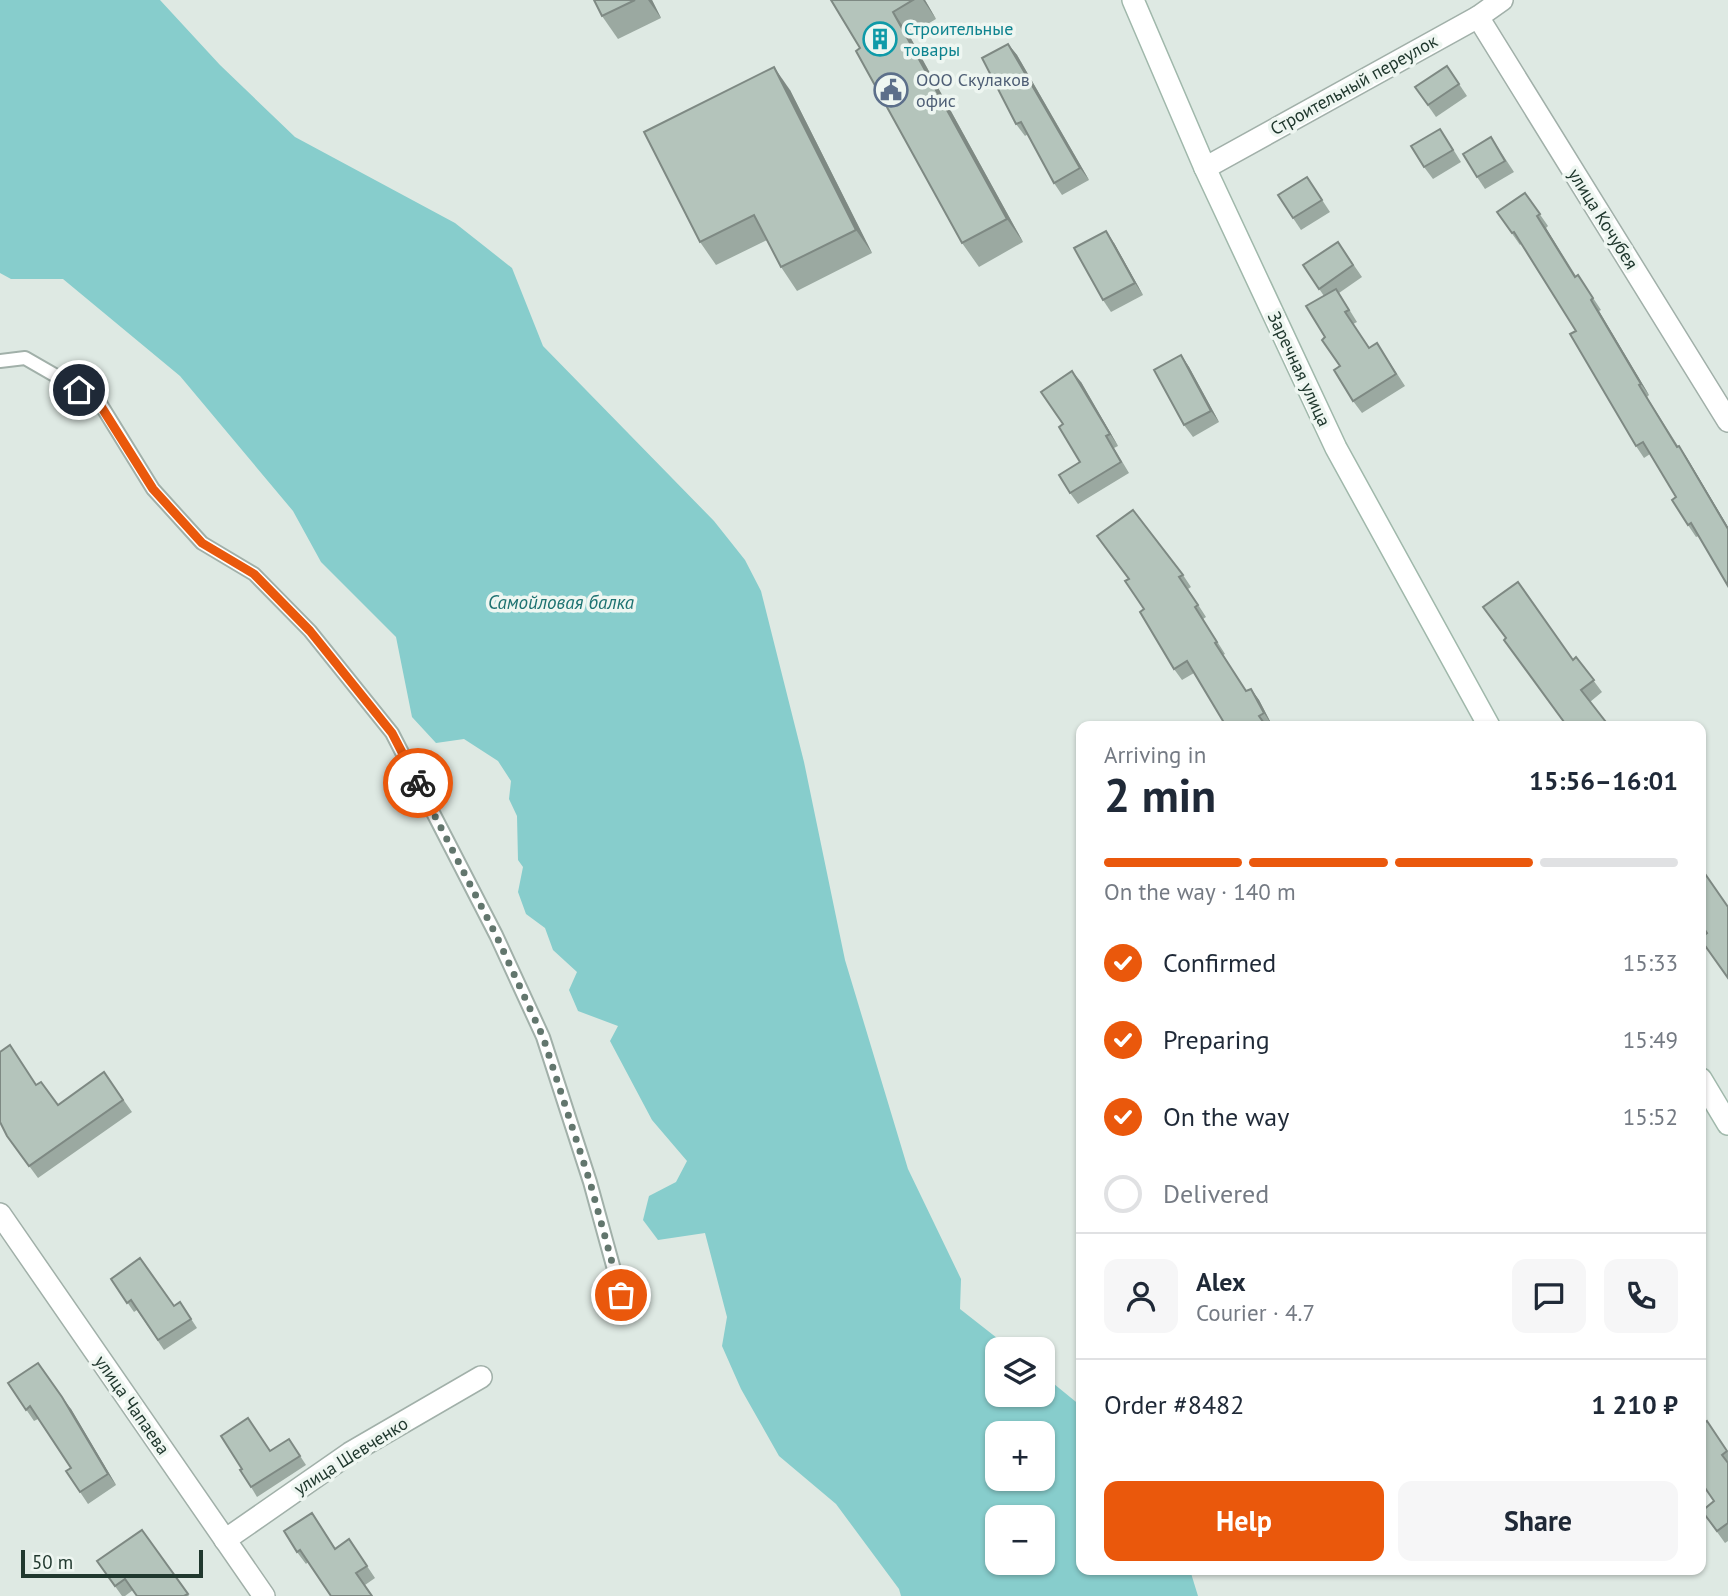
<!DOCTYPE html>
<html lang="en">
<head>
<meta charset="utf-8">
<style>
  :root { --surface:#fff; --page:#f6f6f7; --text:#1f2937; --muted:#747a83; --line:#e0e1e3; --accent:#ea580c }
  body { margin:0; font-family:"PT Sans",sans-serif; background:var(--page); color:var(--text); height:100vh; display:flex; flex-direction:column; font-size:26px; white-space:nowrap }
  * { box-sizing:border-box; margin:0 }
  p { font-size:23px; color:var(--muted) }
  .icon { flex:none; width:38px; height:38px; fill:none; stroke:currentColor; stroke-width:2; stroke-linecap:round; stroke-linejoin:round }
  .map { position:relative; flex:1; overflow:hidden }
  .side { position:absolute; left:1076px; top:721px; width:630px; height:854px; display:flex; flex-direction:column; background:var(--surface); border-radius:14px; box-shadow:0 2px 5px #0004 }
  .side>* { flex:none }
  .buttons { position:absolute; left:985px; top:1337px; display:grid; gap:14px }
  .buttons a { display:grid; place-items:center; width:70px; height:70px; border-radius:14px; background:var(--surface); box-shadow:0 2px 5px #0004; font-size:35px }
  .scale { position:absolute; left:21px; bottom:18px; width:182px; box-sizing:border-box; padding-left:7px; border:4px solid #20382e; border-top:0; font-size:19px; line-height:24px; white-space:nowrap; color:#20382e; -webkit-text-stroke:5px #eef6f1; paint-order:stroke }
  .pin { position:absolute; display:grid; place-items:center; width:60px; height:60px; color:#fff; margin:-30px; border:4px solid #fff; border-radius:50%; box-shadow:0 2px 7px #0007 }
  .courier { position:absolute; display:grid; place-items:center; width:70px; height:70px; margin:-35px; border:5px solid #ea580c; border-radius:50%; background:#fff; color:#222; box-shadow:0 2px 9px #0007 }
  .summary em { font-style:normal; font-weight:600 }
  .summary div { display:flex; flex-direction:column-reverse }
  .summary { display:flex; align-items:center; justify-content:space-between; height:119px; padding:0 28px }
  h1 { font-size:46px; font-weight:600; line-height:52px }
  .bar { display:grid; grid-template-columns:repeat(4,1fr); gap:10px 7px; align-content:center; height:84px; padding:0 28px }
  .bar i { height:9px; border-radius:5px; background:var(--line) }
  .bar .active { background:var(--accent) }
  .bar p { grid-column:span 4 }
  .line { display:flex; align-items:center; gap:18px; padding:0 28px; border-top:2px solid var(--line) }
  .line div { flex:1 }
  .round { display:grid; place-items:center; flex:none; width:74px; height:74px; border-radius:14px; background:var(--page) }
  ol { padding:0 28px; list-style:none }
  li { display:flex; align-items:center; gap:21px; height:77px }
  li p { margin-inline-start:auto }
  li .icon { padding:7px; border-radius:50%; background:var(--accent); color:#fff; stroke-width:4 }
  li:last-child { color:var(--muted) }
  li i { width:38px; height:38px; border:4px solid var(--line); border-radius:50% }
  .primary-button { display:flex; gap:14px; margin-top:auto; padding:14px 28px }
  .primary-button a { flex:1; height:80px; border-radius:14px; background:var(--accent); color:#fff; font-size:28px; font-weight:600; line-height:80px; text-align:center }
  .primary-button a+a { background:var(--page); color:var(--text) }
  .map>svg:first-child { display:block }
</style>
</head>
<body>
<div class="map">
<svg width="1728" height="1596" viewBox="0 0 1728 1596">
  <rect width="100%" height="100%" fill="#dee9e3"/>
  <path fill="#87cdcc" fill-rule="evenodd" d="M 0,0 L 160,0 L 220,65 L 295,137 L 455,223 L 512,268 L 543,346 L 714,521 L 745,560 L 761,591 L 804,762 L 845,960 L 908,1169 L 961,1279 L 960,1309 L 1011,1349 L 998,1349 L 998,1395 L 1043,1395 L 1043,1375 L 1081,1406 L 1082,1570 L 1190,1570 L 1198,1596 L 901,1596 L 899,1589 L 836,1504 L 779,1456 L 741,1389 L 722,1346 L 727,1317 L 705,1233 L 658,1240 L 643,1220 L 649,1196 L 676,1182 L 687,1161 L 652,1120 L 610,1041 L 618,1026 L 578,1011 L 569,990 L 577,972 L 553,950 L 545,928 L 526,914 L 518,892 L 523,867 L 518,860 L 517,816 L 509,799 L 511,781 L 498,761 L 464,739 L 436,743 L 412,717 L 396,637 L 321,562 L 293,511 L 180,376 L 63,279 L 11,279 L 0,273 ZM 998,1433 L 1043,1433 L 1043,1479 L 998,1479 ZM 998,1517 L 1043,1517 L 1043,1563 L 998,1563 Z"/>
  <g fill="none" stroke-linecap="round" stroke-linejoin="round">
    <defs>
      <path id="lane" d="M 0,361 L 25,358 L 98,400 L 153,489 L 202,543 L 254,574 L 310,631 L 392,733 L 496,935 L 543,1037 L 590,1182 L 621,1295"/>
      <g id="street">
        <path d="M 1478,17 L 1728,421"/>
        <path d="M 1205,168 L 1478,17 L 1502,0"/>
        <path d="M 0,1214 L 264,1596"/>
        <path d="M 225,1540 L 350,1453 L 481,1377"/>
      </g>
      <g id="secondary">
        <path d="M 1133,0 L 1205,168 L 1336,448 L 1489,726"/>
        <path d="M 1701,1079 L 1728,1124"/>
      </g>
    </defs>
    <use href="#lane" stroke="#a1b0a9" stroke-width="16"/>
    <use href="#street" stroke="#a1b0a9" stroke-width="24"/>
    <use href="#secondary" stroke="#a0b8ab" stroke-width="24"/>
    <use href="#lane" stroke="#fff" stroke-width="12"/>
    <use href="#street" stroke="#fff" stroke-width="21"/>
    <use href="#secondary" stroke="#fff" stroke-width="21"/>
  </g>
  <g fill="#9ba9a1">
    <path d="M 594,0 L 652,0 L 661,18 L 618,39 L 602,16 Z"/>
    <path d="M 831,0 L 925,0 L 936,19 L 909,35 L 1023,242 L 979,267 L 962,243 L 860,48 Z"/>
    <path d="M 1008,44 L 1017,55 L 1089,180 L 1062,195 L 1054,183 L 1028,134 L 1025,136 L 1016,124 Z"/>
    <path d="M 1447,66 L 1467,96 L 1436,117 L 1415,87 Z"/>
    <path d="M 790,90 L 872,253 L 797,291 L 781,267 L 767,240 L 716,265 L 700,242 Z"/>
    <path d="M 1491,137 L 1514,172 L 1485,189 L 1477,177 Z"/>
    <path d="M 1448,141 L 1461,162 L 1433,179 L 1424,167 Z"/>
    <path d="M 1307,177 L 1330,212 L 1301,230 L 1293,218 Z"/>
    <path d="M 1525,193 L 1548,226 L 1546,228 L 1576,276 L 1578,275 L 1601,310 L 1599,311 L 1649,395 L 1647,397 L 1678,446 L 1679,446 L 1687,458 L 1728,527 L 1728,586 L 1699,536 L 1696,537 L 1688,525 L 1676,497 L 1650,454 L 1644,458 L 1636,446 L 1576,331 L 1521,244 L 1520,245 L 1497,212 Z"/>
    <path d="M 1338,242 L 1362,277 L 1339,293 L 1357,322 L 1353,324 L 1369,348 L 1377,343 L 1405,386 L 1362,413 L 1353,401 L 1340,366 L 1324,296 L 1303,265 Z"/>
    <path d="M 1114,243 L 1143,295 L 1111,312 L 1103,300 Z"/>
    <path d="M 1181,355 L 1189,367 L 1219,422 L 1193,437 L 1184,425 Z"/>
    <path d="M 1081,382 L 1118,446 L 1114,448 L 1129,473 L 1078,504 L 1070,493 L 1080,462 L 1063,424 Z"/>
    <path d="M 1183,575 L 1191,587 L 1188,589 L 1206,617 L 1203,619 L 1225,654 L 1223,655 L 1246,691 L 1251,689 L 1259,700 L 1272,725 L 1269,726 L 1226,726 L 1194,673 L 1182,680 L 1174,669 L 1144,609 Z"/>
    <path d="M 1506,639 L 1573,660 L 1576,657 L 1602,692 L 1590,702 Z"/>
    <path d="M 104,1072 L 132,1112 L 38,1178 L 7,1136 L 36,1084 L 58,1105 Z"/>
    <path d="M 111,1279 L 174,1306 L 180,1302 L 197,1328 L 164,1350 L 137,1310 L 134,1312 Z"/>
    <path d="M 8,1383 L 71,1409 L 116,1485 L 88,1504 L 80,1492 L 71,1468 L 38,1419 L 34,1421 Z"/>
    <path d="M 1707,1421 L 1728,1452 L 1728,1541 L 1725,1543 L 1702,1511 L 1714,1501 Z"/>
    <path d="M 289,1439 L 306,1465 L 257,1497 L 251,1487 L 270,1451 Z"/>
    <path d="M 320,1525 L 335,1548 L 349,1539 L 375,1578 L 365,1585 L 308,1562 L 306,1564 L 297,1552 Z"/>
    <path d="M 142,1530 L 189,1596 L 137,1596 L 133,1590 L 125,1596 L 122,1596 L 97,1561 Z"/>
  </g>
  <g fill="#7e8983">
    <path d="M 648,0 L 652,0 L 661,18 Z"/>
    <path d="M 923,0 L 925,0 L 936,19 Z"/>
    <path d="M 893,12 L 909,35 L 1023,242 L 1007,219 Z"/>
    <path d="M 1008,44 L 1017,55 L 1089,180 L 1080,168 Z"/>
    <path d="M 774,67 L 790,90 L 872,253 L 856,230 Z"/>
    <path d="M 1537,216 L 1546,228 L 1583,289 L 1575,277 Z"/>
    <path d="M 1106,231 L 1114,243 L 1143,295 L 1135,283 Z"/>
    <path d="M 1591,300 L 1599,311 L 1649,395 L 1641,384 Z"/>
    <path d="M 1181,355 L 1189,367 L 1219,422 L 1211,411 Z"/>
    <path d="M 1072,371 L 1081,382 L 1118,446 L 1110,434 Z"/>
    <path d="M 1679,446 L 1687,458 L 1728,527 L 1728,529 Z"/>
    <path d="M 1251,689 L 1259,700 L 1272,725 L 1264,713 Z"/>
    <path d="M 62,1397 L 71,1409 L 116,1485 L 108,1474 Z"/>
  </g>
  <g fill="#b4c4bb" stroke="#7e8983" stroke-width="2">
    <path d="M 594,0 L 635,0 L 602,16 Z"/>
    <path d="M 831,0 L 913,0 L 893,12 L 1007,219 L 962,243 L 856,51 L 860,48 Z"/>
    <path d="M 1008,44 L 1080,168 L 1054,183 L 1021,122 L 1016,124 L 982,58 Z"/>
    <path d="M 1447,66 L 1459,84 L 1428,105 L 1415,87 Z"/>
    <path d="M 774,67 L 856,230 L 781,267 L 754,215 L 700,242 L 644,132 Z"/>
    <path d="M 1440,129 L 1453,150 L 1424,167 L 1411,146 Z"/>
    <path d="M 1491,137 L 1505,161 L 1477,177 L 1463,154 Z"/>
    <path d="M 1307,177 L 1322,200 L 1293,218 L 1278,195 Z"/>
    <path d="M 1525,193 L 1540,214 L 1537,216 L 1575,277 L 1578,275 L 1593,298 L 1591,300 L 1641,384 L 1639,385 L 1677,447 L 1679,446 L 1728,529 L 1728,586 L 1691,523 L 1688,525 L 1672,500 L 1676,497 L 1643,442 L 1636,446 L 1570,334 L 1576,331 L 1514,232 L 1512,233 L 1497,212 Z"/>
    <path d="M 1106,231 L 1135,283 L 1103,300 L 1074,248 Z"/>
    <path d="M 1338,242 L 1353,265 L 1319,289 L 1303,265 Z"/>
    <path d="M 1336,289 L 1349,310 L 1345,312 L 1369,348 L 1377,343 L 1396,374 L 1353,401 L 1334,370 L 1340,366 L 1322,340 L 1325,337 L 1306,306 Z"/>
    <path d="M 1181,355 L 1211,411 L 1184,425 L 1154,370 Z"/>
    <path d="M 1072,371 L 1110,434 L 1106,436 L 1121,462 L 1070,493 L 1059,475 L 1080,462 L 1059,427 L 1063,424 L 1041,392 Z"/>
    <path d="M 1133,510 L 1183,575 L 1179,577 L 1198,605 L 1195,607 L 1217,642 L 1215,643 L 1246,691 L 1251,689 L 1264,713 L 1259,716 L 1266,726 L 1226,726 L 1187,661 L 1174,669 L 1140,612 L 1144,609 L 1125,581 L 1129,579 L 1097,536 Z"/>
    <path d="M 1518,582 L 1573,660 L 1576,657 L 1594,680 L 1581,690 L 1609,726 L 1567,726 L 1504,640 L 1506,638 L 1483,607 Z"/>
    <path d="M 1701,868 L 1728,907 L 1728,978 L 1701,940 L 1701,938 L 1707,933 L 1701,924 Z"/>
    <path d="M 10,1045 L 36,1085 L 41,1082 L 58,1105 L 104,1072 L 123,1100 L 29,1166 L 7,1136 L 0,1122 L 0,1052 Z"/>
    <path d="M 140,1258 L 174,1306 L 180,1302 L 191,1319 L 158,1340 L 131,1300 L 127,1303 L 111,1279 Z"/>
    <path d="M 38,1363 L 62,1397 L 108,1474 L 80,1492 L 66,1471 L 71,1468 L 30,1406 L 26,1410 L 8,1383 Z"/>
    <path d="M 248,1418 L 270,1451 L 289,1439 L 300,1456 L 251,1487 L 240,1470 L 242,1469 L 221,1436 Z"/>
    <path d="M 1707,1421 L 1727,1451 L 1722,1455 L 1728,1463 L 1728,1523 L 1717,1531 L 1702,1511 L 1714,1501 L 1701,1482 L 1701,1425 Z"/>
    <path d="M 312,1513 L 335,1549 L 349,1539 L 367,1566 L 356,1573 L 372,1596 L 331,1596 L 300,1550 L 297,1552 L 284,1531 Z"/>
    <path d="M 142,1530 L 188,1594 L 184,1596 L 137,1596 L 125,1579 L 115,1586 L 97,1561 Z"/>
  </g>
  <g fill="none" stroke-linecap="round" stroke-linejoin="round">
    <path stroke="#62766d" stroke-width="7" stroke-dasharray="0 12.6" d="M 418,783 L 496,935 L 543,1037 L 590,1182 L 621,1295"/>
    <path stroke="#ea580c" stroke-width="9" d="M 79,390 L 97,400 L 153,489 L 202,543 L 254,574 L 310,631 L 392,733 L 418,783"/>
  </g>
  <defs>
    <symbol id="building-ring" viewBox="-11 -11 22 22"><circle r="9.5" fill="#eef6f1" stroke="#0f9aa8" stroke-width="1.5"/><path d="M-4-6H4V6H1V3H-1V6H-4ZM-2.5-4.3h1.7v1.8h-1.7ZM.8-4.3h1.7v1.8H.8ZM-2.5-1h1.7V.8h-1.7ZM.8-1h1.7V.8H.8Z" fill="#0f9aa8"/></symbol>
    <symbol id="civic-ring" viewBox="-11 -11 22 22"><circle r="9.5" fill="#eef6f1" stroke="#5c6f8a" stroke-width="1.5"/><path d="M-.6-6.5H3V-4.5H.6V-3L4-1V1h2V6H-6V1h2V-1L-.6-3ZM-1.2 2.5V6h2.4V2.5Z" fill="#5c6f8a"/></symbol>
  </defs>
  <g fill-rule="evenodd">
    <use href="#building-ring" x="861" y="20" width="38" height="38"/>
    <use href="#civic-ring" x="872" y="71" width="38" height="38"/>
  </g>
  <g text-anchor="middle" stroke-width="7" stroke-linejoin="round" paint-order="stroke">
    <g font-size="18" fill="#0d838f" stroke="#eef6f1" text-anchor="start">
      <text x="904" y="35">Строительные<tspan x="904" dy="21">товары</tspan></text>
    </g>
    <g font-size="18" fill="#4e5e75" stroke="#eef6f1" text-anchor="start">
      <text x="916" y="86">ООО Скулаков<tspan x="916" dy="21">офис</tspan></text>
    </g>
    <g font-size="18" fill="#20382e" stroke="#eef6f1">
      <text transform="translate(1354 85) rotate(-29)" y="6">Строительный переулок</text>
      <text transform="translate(1603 219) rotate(58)" y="6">улица Кочубея</text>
      <text transform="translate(1299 369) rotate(65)" y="6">Заречная улица</text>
      <text transform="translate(132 1405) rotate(55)" y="6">улица Чапаева</text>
      <text transform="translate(351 1456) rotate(-32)" y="6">улица Шевченко</text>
    </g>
    <g font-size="19" font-style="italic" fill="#1d7271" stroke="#eef6f1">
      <text x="561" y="609">Самойловая балка</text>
    </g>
  </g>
</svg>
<div class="buttons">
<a><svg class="icon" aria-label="layers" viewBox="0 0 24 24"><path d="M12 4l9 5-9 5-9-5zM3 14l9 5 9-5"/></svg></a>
<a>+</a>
<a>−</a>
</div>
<div class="scale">50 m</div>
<div class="pin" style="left:621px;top:1295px;background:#ea580c"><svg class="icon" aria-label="bag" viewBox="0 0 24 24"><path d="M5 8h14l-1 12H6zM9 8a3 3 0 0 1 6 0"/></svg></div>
<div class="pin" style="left:79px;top:390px;background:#1f2937"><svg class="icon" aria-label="home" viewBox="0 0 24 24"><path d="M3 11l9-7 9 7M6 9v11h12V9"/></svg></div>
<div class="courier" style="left:418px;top:783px"><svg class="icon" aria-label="bike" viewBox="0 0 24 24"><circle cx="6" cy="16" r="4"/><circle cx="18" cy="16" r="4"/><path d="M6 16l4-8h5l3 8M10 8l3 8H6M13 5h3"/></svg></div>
<section class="side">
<div class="summary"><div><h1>2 min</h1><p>Arriving in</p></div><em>15:56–16:01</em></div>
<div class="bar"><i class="active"></i><i class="active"></i><i class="active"></i><i></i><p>On the way · 140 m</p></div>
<ol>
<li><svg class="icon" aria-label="check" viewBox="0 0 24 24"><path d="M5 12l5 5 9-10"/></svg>Confirmed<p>15:33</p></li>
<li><svg class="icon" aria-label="check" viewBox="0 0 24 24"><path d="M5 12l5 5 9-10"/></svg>Preparing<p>15:49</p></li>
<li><svg class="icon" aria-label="check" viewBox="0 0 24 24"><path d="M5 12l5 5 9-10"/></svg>On the way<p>15:52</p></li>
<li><i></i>Delivered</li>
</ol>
<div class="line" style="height:126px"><a class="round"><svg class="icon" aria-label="person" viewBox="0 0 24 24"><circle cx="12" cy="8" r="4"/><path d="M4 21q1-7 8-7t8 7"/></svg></a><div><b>Alex</b><p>Courier · 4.7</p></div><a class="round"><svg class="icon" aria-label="chat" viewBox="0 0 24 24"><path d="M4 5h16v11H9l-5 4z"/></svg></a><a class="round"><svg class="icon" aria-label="phone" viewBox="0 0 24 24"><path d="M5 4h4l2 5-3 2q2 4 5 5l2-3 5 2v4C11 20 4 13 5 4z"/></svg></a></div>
<div class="line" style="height:91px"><div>Order #8482</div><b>1 210 ₽</b></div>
<div class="primary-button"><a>Help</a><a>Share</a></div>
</section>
</div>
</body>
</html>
